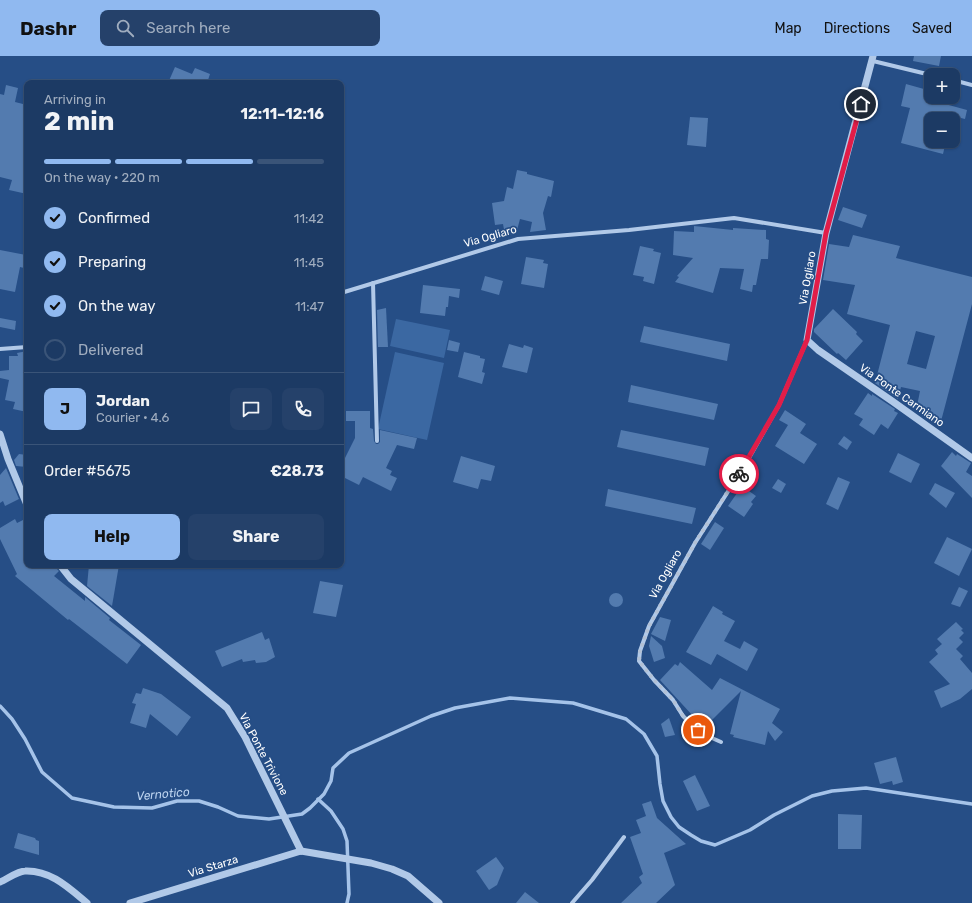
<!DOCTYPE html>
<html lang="en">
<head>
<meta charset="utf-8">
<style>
  :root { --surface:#1c3a64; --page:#25416a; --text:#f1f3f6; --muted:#a0adbf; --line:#3a5478; --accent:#90b9f0 }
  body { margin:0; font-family:Rubik,sans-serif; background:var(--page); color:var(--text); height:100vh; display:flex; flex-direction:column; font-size:15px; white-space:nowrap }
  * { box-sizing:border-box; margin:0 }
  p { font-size:13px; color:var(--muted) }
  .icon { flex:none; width:22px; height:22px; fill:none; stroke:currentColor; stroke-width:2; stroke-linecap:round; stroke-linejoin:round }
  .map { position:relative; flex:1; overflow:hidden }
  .drawer { position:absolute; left:24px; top:24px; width:320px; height:488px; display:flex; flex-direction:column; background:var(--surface); border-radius:8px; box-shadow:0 1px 3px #0004,0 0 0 1px var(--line) }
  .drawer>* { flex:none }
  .fabs { position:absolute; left:924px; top:12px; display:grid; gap:8px }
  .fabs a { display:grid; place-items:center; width:36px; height:36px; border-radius:8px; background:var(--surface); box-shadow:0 1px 3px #0004,0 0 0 1px var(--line); font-size:20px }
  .pin { position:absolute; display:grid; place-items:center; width:34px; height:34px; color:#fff; margin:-17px; border:2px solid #fff; border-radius:50%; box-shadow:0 1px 4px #0007 }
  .courier { position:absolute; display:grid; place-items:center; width:40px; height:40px; margin:-20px; border:3px solid #e11d48; border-radius:50%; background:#fff; color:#222; box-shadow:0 1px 5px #0007 }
  .headline em { font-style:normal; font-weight:700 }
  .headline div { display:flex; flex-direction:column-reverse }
  .headline { display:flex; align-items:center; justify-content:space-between; height:68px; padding:0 20px }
  h1 { font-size:26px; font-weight:700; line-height:30px }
  .bar { display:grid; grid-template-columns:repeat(4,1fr); gap:6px 4px; align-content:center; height:48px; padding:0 20px }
  .bar i { height:5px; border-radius:3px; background:var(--line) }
  .bar .on { background:var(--accent) }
  .bar p { grid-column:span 4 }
  .line { display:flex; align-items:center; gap:10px; padding:0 20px; border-top:1px solid var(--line) }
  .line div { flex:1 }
  .round { display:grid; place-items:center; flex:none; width:42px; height:42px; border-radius:8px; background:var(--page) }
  ol { padding:0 20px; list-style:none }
  li { display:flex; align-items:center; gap:12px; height:44px }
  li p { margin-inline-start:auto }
  li .icon { padding:4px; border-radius:50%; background:var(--accent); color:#111; stroke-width:4 }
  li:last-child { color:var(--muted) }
  li i { width:22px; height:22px; border:2px solid var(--line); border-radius:50% }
  .button { display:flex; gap:8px; margin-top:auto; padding:8px 20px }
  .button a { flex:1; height:46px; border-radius:8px; background:var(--accent); color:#111; font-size:16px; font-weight:700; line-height:46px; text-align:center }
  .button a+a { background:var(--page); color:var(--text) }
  header { display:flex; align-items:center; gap:24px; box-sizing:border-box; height:56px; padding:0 20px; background:var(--accent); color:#111 }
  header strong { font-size:19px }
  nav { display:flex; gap:22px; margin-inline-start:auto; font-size:14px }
  .search { width:280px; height:36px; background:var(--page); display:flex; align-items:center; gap:10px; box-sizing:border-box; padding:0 14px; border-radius:8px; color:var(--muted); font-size:15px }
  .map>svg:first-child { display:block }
</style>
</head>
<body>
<header>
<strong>Dashr</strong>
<div class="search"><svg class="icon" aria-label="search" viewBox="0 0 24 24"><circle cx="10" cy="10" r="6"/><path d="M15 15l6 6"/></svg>Search here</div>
<nav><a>Map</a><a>Directions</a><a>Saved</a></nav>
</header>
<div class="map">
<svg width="972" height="847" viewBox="0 0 972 847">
  <rect width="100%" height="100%" fill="#264e86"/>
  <g fill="#3b68a2">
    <path d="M 396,263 L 450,274 L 444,302 L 390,290 Z"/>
    <path d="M 395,296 L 444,307 L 427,384 L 378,373 Z"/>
  </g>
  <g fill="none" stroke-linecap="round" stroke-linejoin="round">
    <g stroke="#a5c3e9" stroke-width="3.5">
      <path d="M 0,650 L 12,663 L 25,683 L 42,716 L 72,742 L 114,751 L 152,752 L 177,745 L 199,745 L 218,751 L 238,760 L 269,763 L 302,758 L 310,752 L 324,738 L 331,725 L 333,712 L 349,697 L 431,660 L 455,652 L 510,642 L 573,647 L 626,663 L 644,678 L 657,700 L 660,728 L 663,745 L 671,761 L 679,771 L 691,779 L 701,785 L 715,789 L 750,774 L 774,759 L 812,740 L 832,735 L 866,732 L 972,748"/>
      <path d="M 318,743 L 331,755 L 343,773 L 347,785 L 349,838 L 347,847"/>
    </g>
  </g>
  <g fill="#537baf" fill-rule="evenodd">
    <path d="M 914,0 L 941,0 L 939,10 L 913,5 Z"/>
    <path d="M 175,11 L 192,18 L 195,12 L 210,18 L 208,24 L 214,27 L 168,27 Z"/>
    <path d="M 906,28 L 931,35 L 931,41 L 947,41 L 945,48 L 967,54 L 965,63 L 953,60 L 952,63 L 931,63 L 931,85 L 946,85 L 943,98 L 901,87 L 910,52 L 901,50 Z"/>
    <path d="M 6,29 L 18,32 L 15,46 L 27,49 L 27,138 L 9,134 L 12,124 L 0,121 L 0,38 L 4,39 Z"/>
    <path d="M 690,61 L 708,62 L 706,91 L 687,89 Z"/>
    <path d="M 517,114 L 527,116 L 527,118 L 554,125 L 551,141 L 548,140 L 543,157 L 546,174 L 530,176 L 532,166 L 520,163 L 516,178 L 505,179 L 503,168 L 495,169 L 492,147 L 504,145 L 507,131 L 513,133 Z"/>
    <path d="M 843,151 L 867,159 L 862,172 L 838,164 Z"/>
    <path d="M 694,170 L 733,174 L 733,172 L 766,174 L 766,183 L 769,184 L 768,203 L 761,203 L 756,229 L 753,229 L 752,236 L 740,233 L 744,213 L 720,212 L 713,237 L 675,226 L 679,221 L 677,220 L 693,202 L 673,199 L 674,175 L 694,176 Z"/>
    <path d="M 853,179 L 900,190 L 896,202 L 972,221 L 972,248 L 940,369 L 917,350 L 920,335 L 901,331 L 898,343 L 875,327 L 890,269 L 847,258 L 855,229 L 823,224 L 829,188 L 849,191 ZM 916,275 L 935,280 L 926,313 L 907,308 Z"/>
    <path d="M 640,190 L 654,193 L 653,195 L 661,197 L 654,228 L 643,225 L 644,221 L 633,219 Z"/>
    <path d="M 0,194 L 26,199 L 24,212 L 20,211 L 15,236 L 0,233 Z"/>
    <path d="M 526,201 L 544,204 L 543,207 L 548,208 L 544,232 L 521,228 Z"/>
    <path d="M 485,220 L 503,225 L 499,239 L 481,234 Z"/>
    <path d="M 423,229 L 460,233 L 459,242 L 449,240 L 448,251 L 446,251 L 445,260 L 420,257 Z"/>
    <path d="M 386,252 L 388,291 L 378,291 L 377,254 Z"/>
    <path d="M 833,253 L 857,276 L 856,278 L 863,285 L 846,304 L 838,297 L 837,298 L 814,276 L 814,273 Z"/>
    <path d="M 0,262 L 16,265 L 15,274 L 0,271 Z"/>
    <path d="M 644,270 L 730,288 L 727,305 L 640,286 Z"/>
    <path d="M 449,284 L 460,287 L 458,296 L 447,294 Z"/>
    <path d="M 509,288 L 523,292 L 524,289 L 533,292 L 527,317 L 502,311 Z"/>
    <path d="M 27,295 L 27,356 L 13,353 L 15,346 L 5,344 L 9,324 L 0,322 L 0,315 L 9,314 L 9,300 L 18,300 L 17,297 Z"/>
    <path d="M 464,296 L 480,300 L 480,302 L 485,303 L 482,316 L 485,317 L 482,328 L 458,321 Z"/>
    <path d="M 631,329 L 718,348 L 714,364 L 628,346 Z"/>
    <path d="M 868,337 L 872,340 L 872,338 L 895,353 L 894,355 L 898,357 L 888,373 L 881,368 L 874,379 L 859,369 L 863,363 L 854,358 Z"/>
    <path d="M 785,354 L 806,368 L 800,377 L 817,388 L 804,408 L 775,390 L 788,369 L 779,364 Z"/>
    <path d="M 346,355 L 370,355 L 370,372 L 373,373 L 374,385 L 376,388 L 378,388 L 380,386 L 380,374 L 417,382 L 414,393 L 397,389 L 386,412 L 392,415 L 390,419 L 397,422 L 391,435 L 363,421 L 359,429 L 341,420 L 341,410 L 355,382 L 355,365 L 346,365 Z"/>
    <path d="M 621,374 L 709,392 L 705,410 L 617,391 Z"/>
    <path d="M 844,380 L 852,386 L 847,394 L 838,388 Z"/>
    <path d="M 952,396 L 956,400 L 957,398 L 971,407 L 966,416 L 972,420 L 972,442 L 941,410 Z"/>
    <path d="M 898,397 L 920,408 L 911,427 L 889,416 Z"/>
    <path d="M 19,398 L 27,399 L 27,411 L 16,410 L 14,404 Z"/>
    <path d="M 461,400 L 495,410 L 491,425 L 481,423 L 478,433 L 453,426 Z"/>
    <path d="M 6,412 L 19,443 L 5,450 L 3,445 L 0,447 L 0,419 Z"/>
    <path d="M 838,421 L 850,426 L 838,454 L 826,448 Z"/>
    <path d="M 778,423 L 786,428 L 781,437 L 772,432 Z"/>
    <path d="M 935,427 L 955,437 L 946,452 L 929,438 Z"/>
    <path d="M 742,430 L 756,440 L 751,446 L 753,448 L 744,461 L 728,450 Z"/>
    <path d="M 608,433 L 696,452 L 692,468 L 605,450 Z"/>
    <path d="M 15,463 L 17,467 L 23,464 L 27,471 L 27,509 L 53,509 L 59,515 L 54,520 L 85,545 L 85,541 L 110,562 L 109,564 L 141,589 L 127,608 L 69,563 L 68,564 L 15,520 L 17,518 L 0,483 L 0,472 Z"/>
    <path d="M 715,466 L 724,472 L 710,494 L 701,488 Z"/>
    <path d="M 947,481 L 972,493 L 959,520 L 934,507 Z"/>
    <path d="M 89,509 L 119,509 L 112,550 L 87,530 Z"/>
    <path d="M 320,525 L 343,529 L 336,561 L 313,557 Z"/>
    <path d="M 959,531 L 968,535 L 960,551 L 951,548 Z"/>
    <circle cx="616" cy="544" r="7"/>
    <path d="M 713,550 L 723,556 L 722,558 L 735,565 L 724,585 L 740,593 L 744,585 L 758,593 L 747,615 L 717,598 L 711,609 L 686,596 Z"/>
    <path d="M 660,561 L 671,564 L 665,585 L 651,578 Z"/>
    <path d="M 956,566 L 963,573 L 961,574 L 964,577 L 959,582 L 963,586 L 956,593 L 963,600 L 960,603 L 972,617 L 972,633 L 960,643 L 941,652 L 934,635 L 950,628 L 929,606 L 938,598 L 935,594 L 942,588 L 937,583 Z"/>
    <path d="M 262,576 L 265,584 L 269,582 L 275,601 L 266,606 L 256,607 L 255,604 L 243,606 L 242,603 L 222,611 L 215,595 Z"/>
    <path d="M 651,580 L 662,590 L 665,602 L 654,606 L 649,590 Z"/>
    <path d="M 680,606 L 712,634 L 720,622 L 780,653 L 772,667 L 783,676 L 775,685 L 768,675 L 765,689 L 733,681 L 734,679 L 730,678 L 741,635 L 704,672 L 660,624 L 675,608 L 678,610 Z"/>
    <path d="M 143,632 L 161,638 L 191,661 L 177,680 L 150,658 L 146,672 L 130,667 L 136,648 L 132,647 L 136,637 L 141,638 Z"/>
    <path d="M 669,662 L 675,679 L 665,681 L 661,668 Z"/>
    <path d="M 896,701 L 903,726 L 893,729 L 892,725 L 880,728 L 874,707 Z"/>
    <path d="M 695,719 L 710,750 L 697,755 L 683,725 Z"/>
    <path d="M 651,745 L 657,762 L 686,788 L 664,797 L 675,829 L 656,847 L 621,847 L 642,827 L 639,821 L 643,818 L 630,781 L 641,777 L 636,764 L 646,760 L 642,748 Z"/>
    <path d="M 838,758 L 862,759 L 861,793 L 838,793 Z"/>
    <path d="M 18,777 L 35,782 L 36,784 L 39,785 L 39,799 L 14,792 Z"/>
    <path d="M 496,801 L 504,812 L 497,829 L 489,834 L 476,815 Z"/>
    <path d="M 525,836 L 539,847 L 516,847 Z"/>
  </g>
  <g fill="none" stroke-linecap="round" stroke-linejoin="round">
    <g stroke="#b1c9e8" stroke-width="4">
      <path d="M 873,5 L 931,19"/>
      <path d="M 953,24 L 972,29"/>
      <path d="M 373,227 L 377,385"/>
      <path d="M 341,237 L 518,183 L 629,174 L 734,162 L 826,177"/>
      <path d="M 0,293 L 27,291"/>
      <path d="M 721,686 L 705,679 L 697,674 L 683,660 L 673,644 L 654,624 L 639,605 L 640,595 L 649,570 L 695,487 L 745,409 L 779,349 L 807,284"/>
      <path d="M 572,847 L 592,824 L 624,781"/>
    </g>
    <g stroke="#b1c9e8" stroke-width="7">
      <path d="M 873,0 L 826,177 L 807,284 L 818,294 L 892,345 L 972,402"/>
      <path d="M 0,378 L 8,403 L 27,449"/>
      <path d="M 60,509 L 71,523 L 227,652 L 245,681 L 301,795"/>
      <path d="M 0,826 C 7,823 18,815 25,815 C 51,814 69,832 87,847"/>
      <path d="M 130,847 L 301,795 L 371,807 L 392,813 L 408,820 L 439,847"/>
    </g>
  </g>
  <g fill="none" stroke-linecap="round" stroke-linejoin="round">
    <path stroke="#b3c1d5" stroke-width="4" stroke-dasharray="0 7.2" d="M 698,674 L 683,660 L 673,644 L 654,624 L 639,605 L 640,595 L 649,570 L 695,487 L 739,418"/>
    <path stroke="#e11d48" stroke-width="5" d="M 739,418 L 779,349 L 807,284 L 826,177 L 861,48"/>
  </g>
  <g text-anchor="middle" stroke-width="3.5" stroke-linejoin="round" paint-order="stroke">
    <g font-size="11" fill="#fff" stroke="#264e86">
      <text transform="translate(490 180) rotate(-16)" y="4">Via Ogliaro</text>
      <text transform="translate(807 222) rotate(-80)" y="4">Via Ogliaro</text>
      <text transform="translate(902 339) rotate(35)" y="4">Via Ponte Carmiano</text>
      <text transform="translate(665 518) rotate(-61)" y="4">Via Ogliaro</text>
      <text transform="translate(264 698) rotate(62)" y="4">Via Ponte Trivione</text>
      <text transform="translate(213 810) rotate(-17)" y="4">Via Starza</text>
    </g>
    <g font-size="12" font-style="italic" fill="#bcd3ef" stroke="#264e86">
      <text transform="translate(163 738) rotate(-5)" y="4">Vernotico</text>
    </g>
  </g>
</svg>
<div class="fabs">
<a>+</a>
<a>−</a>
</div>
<div class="pin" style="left:698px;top:674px;background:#ea580c"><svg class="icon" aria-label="bag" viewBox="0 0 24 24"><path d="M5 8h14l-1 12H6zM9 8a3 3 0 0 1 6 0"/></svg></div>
<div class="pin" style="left:861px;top:48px;background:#1f2937"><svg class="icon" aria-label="home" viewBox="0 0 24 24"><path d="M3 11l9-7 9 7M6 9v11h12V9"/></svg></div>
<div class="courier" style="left:739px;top:418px"><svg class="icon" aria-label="bike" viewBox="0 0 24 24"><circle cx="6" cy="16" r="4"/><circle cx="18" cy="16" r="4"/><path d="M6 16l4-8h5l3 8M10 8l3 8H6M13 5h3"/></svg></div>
<section class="drawer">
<div class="headline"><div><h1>2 min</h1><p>Arriving in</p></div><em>12:11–12:16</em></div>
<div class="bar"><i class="on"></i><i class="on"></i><i class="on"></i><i></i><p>On the way · 220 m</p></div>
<ol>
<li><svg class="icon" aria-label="check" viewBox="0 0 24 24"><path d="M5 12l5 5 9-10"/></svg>Confirmed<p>11:42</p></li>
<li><svg class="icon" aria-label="check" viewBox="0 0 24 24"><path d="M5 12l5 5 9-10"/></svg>Preparing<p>11:45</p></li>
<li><svg class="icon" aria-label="check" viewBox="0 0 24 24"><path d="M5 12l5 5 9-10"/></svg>On the way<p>11:47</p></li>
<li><i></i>Delivered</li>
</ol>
<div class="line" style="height:72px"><b class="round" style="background:var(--accent);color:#111">J</b><div><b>Jordan</b><p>Courier · 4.6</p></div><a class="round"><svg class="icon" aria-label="chat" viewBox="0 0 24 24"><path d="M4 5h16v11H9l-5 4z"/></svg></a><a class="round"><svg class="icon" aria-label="phone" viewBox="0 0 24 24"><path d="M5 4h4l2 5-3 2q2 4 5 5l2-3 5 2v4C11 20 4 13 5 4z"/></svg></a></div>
<div class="line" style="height:52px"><div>Order #5675</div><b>€28.73</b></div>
<div class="button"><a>Help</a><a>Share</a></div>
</section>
</div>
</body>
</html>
